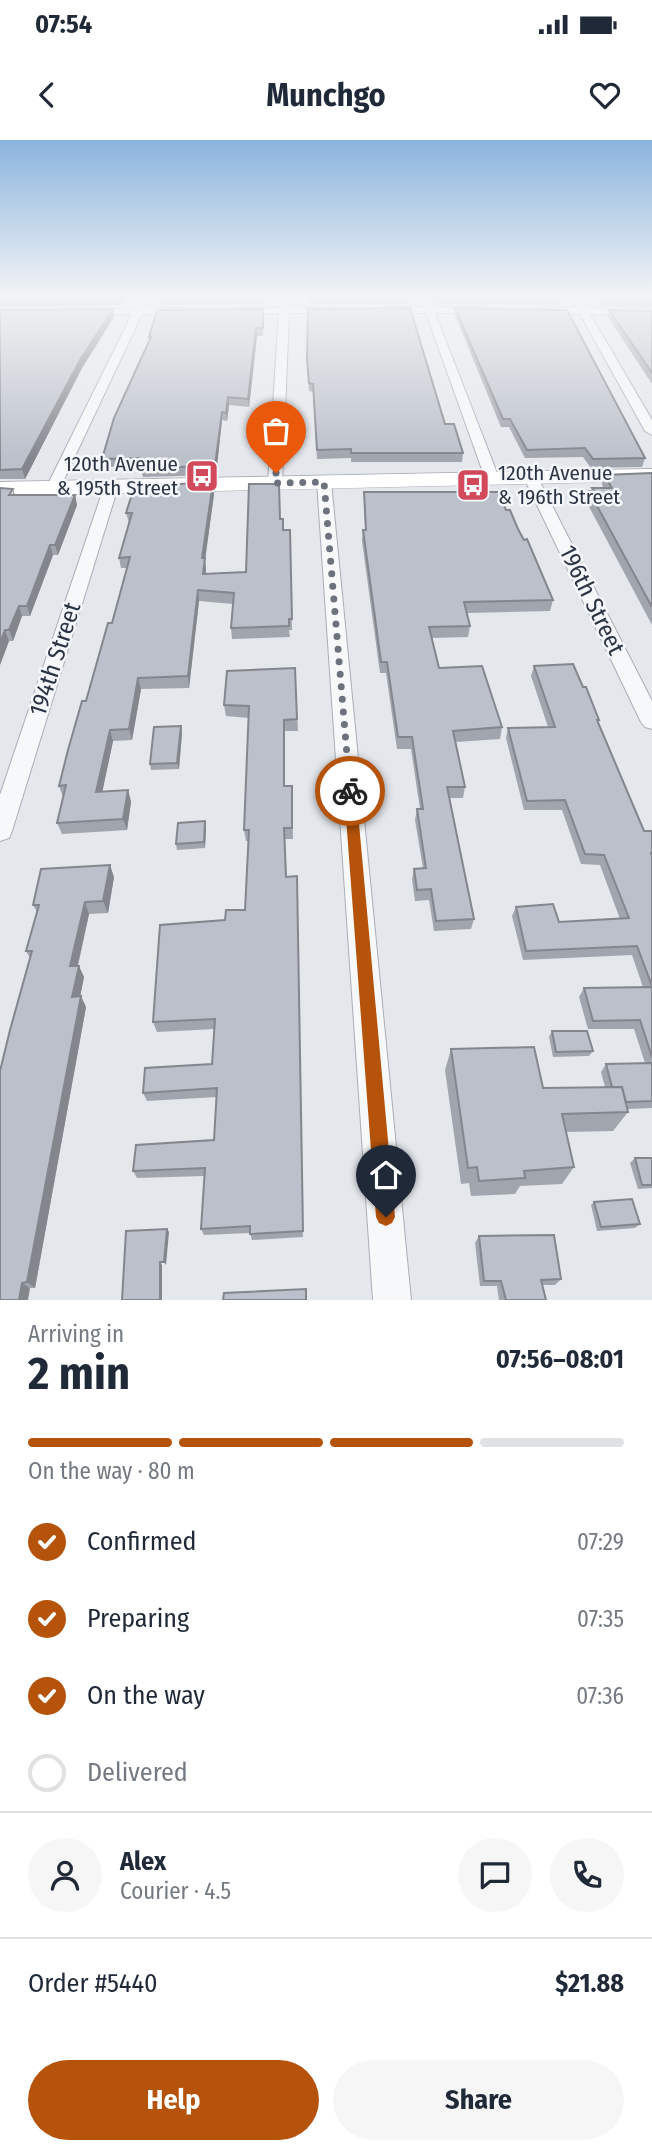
<!DOCTYPE html>
<html lang="en">
<head>
<meta charset="utf-8">
<style>
  :root { --surface:#fff; --page:#f6f6f7; --text:#1f2937; --muted:#747a83; --line:#e0e1e3; --accent:#b45309 }
  body { margin:0; font-family:"Fira Sans Condensed",sans-serif; background:var(--page); color:var(--text); height:100vh; display:flex; flex-direction:column; font-size:26px; white-space:nowrap }
  * { box-sizing:border-box; margin:0 }
  p { font-size:23px; color:var(--muted) }
  .icon { flex:none; width:38px; height:38px; fill:none; stroke:currentColor; stroke-width:2; stroke-linecap:round; stroke-linejoin:round }
  .map { position:relative; height:1160px; overflow:hidden }
  .details { display:flex; flex-direction:column; background:var(--surface); flex:1 }
  .details>* { flex:none }
  .pin { position:absolute; display:grid; place-items:center; width:60px; height:60px; color:#fff; margin:-72px -30px; border-radius:50% 50% 50% 0; rotate:-45deg; box-shadow:0 0 7px #0007 }
  .pin .icon { rotate:45deg }
  .courier { position:absolute; display:grid; place-items:center; width:70px; height:70px; margin:-35px; border:5px solid #b45309; border-radius:50%; background:#fff; color:#222; box-shadow:0 2px 9px #0007 }
  .summary em { font-style:normal; font-weight:700 }
  .summary div { display:flex; flex-direction:column-reverse }
  .summary { display:flex; align-items:center; justify-content:space-between; height:119px; padding:0 28px }
  h1 { font-size:46px; font-weight:700; line-height:52px }
  .bar { display:grid; grid-template-columns:repeat(4,1fr); gap:10px 7px; align-content:center; height:84px; padding:0 28px }
  .bar i { height:9px; border-radius:5px; background:var(--line) }
  .bar .active { background:var(--accent) }
  .bar p { grid-column:span 4 }
  .line { display:flex; align-items:center; gap:18px; padding:0 28px; border-top:2px solid var(--line) }
  .line div { flex:1 }
  .round { display:grid; place-items:center; flex:none; width:74px; height:74px; border-radius:37px; background:var(--page) }
  ol { padding:0 28px; list-style:none }
  li { display:flex; align-items:center; gap:21px; height:77px }
  li p { margin-inline-start:auto }
  li .icon { padding:7px; border-radius:50%; background:var(--accent); color:#fff; stroke-width:4 }
  li:last-child { color:var(--muted) }
  li i { width:38px; height:38px; border:4px solid var(--line); border-radius:50% }
  .primary-button { display:flex; gap:14px; margin-top:auto; padding:14px 28px }
  .primary-button a { flex:1; height:80px; border-radius:42px; background:var(--accent); color:#fff; font-size:28px; font-weight:700; line-height:80px; text-align:center }
  .primary-button a+a { background:var(--page); color:var(--text) }
  .status { display:flex; justify-content:space-between; align-items:center; height:49px; padding:0 35px; background:var(--surface); direction:ltr }
  .status svg { height:19px; fill:currentColor }
  header { display:flex; justify-content:space-between; align-items:center; height:91px; padding:0 28px; background:var(--surface); font-size:32px; font-weight:700 }
  .map>svg:first-child { display:block }
</style>
</head>
<body>
<div class="status"><b>07:54</b><svg viewBox="0 0 49 12"><path d="M0 12V9h3v3zM5 12V6h3v6zM10 12V3h3v9zM15 12V0h3v12zM26 1h20v11H26zM47 4h2v5h-2z"/></svg></div>
<header><svg class="icon" aria-label="back" viewBox="0 0 24 24"><path d="M15 5l-7 7 7 7"/></svg>Munchgo<svg class="icon" aria-label="heart" viewBox="0 0 24 24"><path d="M12 20l-8-8c-3-5 5-10 8-4 3-6 11-1 8 4z"/></svg></header>
<div class="map">
<svg width="652" height="1160" viewBox="0 0 652 1160">
  <rect width="100%" height="100%" fill="#e4e7ec"/>
  <g fill="none" stroke-linecap="round" stroke-linejoin="round">
    <defs>
      <g id="street">
        <path d="M 283,157 L 290,159 L 289,168 L 334,167 L 339,170 L 334,173 L 289,173 L 282,343 L 275,347 L 268,343 L 279,173 L 237,174 L 232,171 L 237,168 L 280,168 L 280,159 Z"/>
        <path d="M 425,157 L 431,157 L 434,167 L 484,167 L 489,170 L 484,173 L 435,173 L 499,338 L 497,341 L 487,341 L 485,338 L 426,173 L 384,173 L 379,170 L 384,167 L 424,167 Z"/>
        <path d="M 578,158 L 587,168 L 652,169 L 652,175 L 590,174 L 652,280 L 652,295 L 645,291 L 580,174 L 541,173 L 536,170 L 541,167 L 577,168 L 573,161 Z"/>
        <path d="M 143,159 L 148,162 L 145,168 L 183,168 L 188,171 L 183,174 L 142,174 L 60,348 L 53,352 L 48,351 L 46,348 L 132,174 L 86,175 L 81,172 L 86,169 L 135,169 Z"/>
        <path d="M 531,334 L 538,338 L 652,561 L 652,589 L 645,587 L 641,582 L 524,338 Z"/>
        <path d="M 324,338 L 331,342 L 411,1160 L 373,1160 L 317,342 Z"/>
        <path d="M 111,343 L 118,347 L 12,691 L 9,698 L 0,701 L 0,655 L 104,347 Z"/>
      </g>
      <path id="secondary" d="M 652,329 L 652,341 L 0,356 L 0,342 Z"/>
    </defs>
    <use href="#street" stroke="#a9aeb7" stroke-width="2"/>
    <use href="#secondary" stroke="#a9aeb7" stroke-width="1"/>
    <use href="#street" fill="#f7f8fa" fill-rule="evenodd"/>
    <use href="#secondary" fill="#fff" fill-rule="evenodd"/>
  </g>
  <g fill="#a1a5ae">
    <path d="M 0,157 L 126,157 L 121,165 L 0,167 Z"/>
    <path d="M 161,157 L 265,157 L 264,164 L 162,165 Z"/>
    <path d="M 308,157 L 423,157 L 421,157 L 421,162 L 407,161 L 407,164 L 308,164 Z"/>
    <path d="M 431,157 L 560,157 L 561,159 L 560,165 L 450,164 L 434,162 Z"/>
    <path d="M 595,157 L 652,157 L 652,167 L 601,166 Z"/>
    <path d="M 455,168 L 645,318 L 642,327 L 591,328 L 583,317 L 525,318 L 509,287 L 501,287 L 455,175 Z"/>
    <path d="M 0,170 L 114,177 L 82,228 L 25,339 L 0,339 Z"/>
    <path d="M 609,170 L 652,171 L 652,244 L 608,177 Z"/>
    <path d="M 264,176 L 263,196 L 257,196 L 249,267 L 229,265 L 227,281 L 222,280 L 216,335 L 143,337 L 140,326 L 104,327 L 102,319 L 150,201 L 149,197 Z"/>
    <path d="M 307,226 L 445,284 L 463,313 L 462,322 L 351,322 L 351,318 L 317,319 L 313,252 L 309,251 Z"/>
    <path d="M 652,333 L 652,485 L 586,361 L 589,351 L 591,351 L 592,348 L 604,348 L 602,345 L 604,335 Z"/>
    <path d="M 213,343 L 214,354 L 205,420 L 206,434 L 246,432 L 280,379 L 284,390 L 290,390 L 292,490 L 289,490 L 290,497 L 232,499 L 231,488 L 233,464 L 199,461 L 189,548 L 141,549 L 132,600 L 113,601 L 102,652 L 128,650 L 131,662 L 127,690 L 62,694 L 57,683 L 63,657 L 59,646 L 112,483 L 127,428 L 121,428 L 119,418 L 129,383 L 126,373 Z"/>
    <path d="M 13,349 L 15,355 L 75,355 L 77,365 L 58,415 L 53,415 L 30,476 L 22,476 L 13,501 L 9,501 L 0,525 Z"/>
    <path d="M 364,352 L 506,370 L 518,389 L 553,460 L 550,471 L 467,473 L 470,486 L 468,497 L 432,498 L 439,528 L 502,587 L 500,599 L 456,602 L 465,647 L 463,658 L 450,658 L 474,779 L 471,789 L 434,791 L 429,760 L 415,761 L 412,739 L 414,729 L 423,728 L 415,680 L 417,669 L 420,669 L 411,609 L 397,609 L 386,533 L 380,533 L 362,401 L 363,390 L 365,390 Z"/>
    <path d="M 534,526 L 583,547 L 599,580 L 598,584 L 644,691 L 652,691 L 652,968 L 628,969 L 628,972 L 613,991 L 566,992 L 574,1027 L 562,1044 L 520,1046 L 515,1054 L 471,1056 L 469,1043 L 461,1044 L 445,930 L 451,909 L 543,948 L 605,947 L 601,932 L 606,924 L 645,923 L 634,889 L 588,889 L 579,857 L 584,848 L 643,847 L 632,815 L 523,820 L 512,776 L 516,767 L 559,782 L 620,779 L 600,725 L 581,724 L 562,670 L 524,670 L 506,598 L 508,588 L 548,587 L 531,536 Z"/>
    <path d="M 295,528 L 298,591 L 285,591 L 285,646 L 292,646 L 293,699 L 285,699 L 303,1097 L 252,1100 L 250,1093 L 204,1095 L 201,1089 L 205,1036 L 137,1038 L 133,1031 L 214,1000 L 217,957 L 147,961 L 143,953 L 212,924 L 215,889 L 157,892 L 153,882 L 225,780 L 245,770 L 248,701 L 246,701 L 244,690 L 249,578 L 226,576 L 224,565 Z"/>
    <path d="M 181,586 L 182,593 L 179,629 L 151,630 L 150,624 Z"/>
    <path d="M 205,681 L 206,687 L 205,708 L 177,710 L 176,704 Z"/>
    <path d="M 114,737 L 108,773 L 89,774 L 78,826 L 84,837 L 80,856 L 86,867 L 35,1148 L 30,1148 L 0,1160 L 30,818 L 26,811 L 37,772 L 33,765 Z"/>
    <path d="M 552,891 L 593,911 L 589,916 L 553,917 L 549,897 Z"/>
    <path d="M 635,1018 L 652,1018 L 652,1048 L 638,1049 L 630,1023 Z"/>
    <path d="M 594,1062 L 640,1084 L 635,1088 L 597,1091 L 591,1065 Z"/>
    <path d="M 479,1096 L 561,1139 L 555,1145 L 542,1145 L 546,1160 L 499,1160 L 497,1146 L 480,1146 L 475,1103 Z"/>
  </g>
  <g fill="#83868d">
    <path d="M 120,157 L 126,157 L 121,165 L 119,158 Z"/>
    <path d="M 113,169 L 114,177 L 82,228 L 25,339 L 22,329 L 80,220 Z"/>
    <path d="M 256,188 L 257,196 L 249,267 L 248,259 Z"/>
    <path d="M 228,257 L 229,265 L 227,281 L 226,273 Z"/>
    <path d="M 222,272 L 222,280 L 216,335 L 215,326 Z"/>
    <path d="M 213,343 L 214,354 L 205,420 L 206,429 L 204,444 L 202,418 Z"/>
    <path d="M 75,355 L 77,365 L 58,415 L 55,405 Z"/>
    <path d="M 50,405 L 53,415 L 30,476 L 27,466 Z"/>
    <path d="M 198,450 L 199,461 L 189,548 L 188,536 Z"/>
    <path d="M 19,466 L 22,476 L 13,501 L 9,490 Z"/>
    <path d="M 5,490 L 9,501 L 0,525 L 0,503 Z"/>
    <path d="M 138,538 L 141,549 L 132,600 L 129,589 Z"/>
    <path d="M 181,586 L 182,593 L 179,629 L 177,623 Z"/>
    <path d="M 110,590 L 113,601 L 100,663 L 96,652 Z"/>
    <path d="M 128,650 L 131,662 L 127,690 L 123,679 Z"/>
    <path d="M 205,681 L 206,687 L 205,708 L 204,702 Z"/>
    <path d="M 110,725 L 114,737 L 108,773 L 103,761 Z"/>
    <path d="M 85,762 L 89,774 L 75,837 L 70,826 Z"/>
    <path d="M 79,826 L 84,837 L 78,867 L 72,857 Z"/>
    <path d="M 81,856 L 86,867 L 35,1148 L 27,1142 Z"/>
    <path d="M 167,1089 L 169,1092 L 166,1125 L 164,1122 Z"/>
    <path d="M 160,1122 L 162,1125 L 162,1160 L 160,1160 Z"/>
    <path d="M 22,1143 L 30,1148 L 28,1160 L 19,1160 Z"/>
  </g>
  <g fill="#bbc0ca" stroke="#83868d" stroke-width="2">
    <path d="M 0,157 L 120,157 L 119,158 L 0,160 Z"/>
    <path d="M 308,157 L 407,157 L 308,158 Z"/>
    <path d="M 444,157 L 560,157 L 561,159 L 450,157 Z"/>
    <path d="M 601,157 L 652,157 L 652,160 L 602,159 Z"/>
    <path d="M 410,168 L 445,284 L 454,284 L 463,313 L 351,313 L 351,309 L 317,310 L 313,244 L 309,243 L 307,218 L 308,169 Z"/>
    <path d="M 455,168 L 567,170 L 645,318 L 593,319 L 585,308 L 527,310 L 510,279 L 503,279 Z"/>
    <path d="M 113,169 L 80,220 L 22,329 L 0,330 L 0,170 Z"/>
    <path d="M 263,169 L 263,188 L 256,188 L 248,259 L 228,257 L 226,273 L 222,272 L 215,326 L 142,328 L 143,322 L 139,322 L 140,318 L 102,319 L 114,278 L 151,197 L 149,197 L 157,170 Z"/>
    <path d="M 609,170 L 652,171 L 652,233 Z"/>
    <path d="M 652,333 L 652,467 L 589,351 L 594,351 L 592,348 L 612,348 L 604,335 Z"/>
    <path d="M 213,343 L 202,418 L 205,418 L 203,434 L 246,432 L 249,344 L 279,344 L 280,379 L 283,379 L 283,390 L 290,390 L 292,479 L 289,479 L 289,486 L 231,488 L 234,453 L 198,450 L 188,536 L 138,538 L 129,589 L 110,590 L 96,652 L 128,650 L 123,679 L 57,683 L 66,645 L 59,646 L 68,610 L 82,561 L 86,561 L 108,483 L 112,483 L 130,417 L 119,418 L 132,373 L 126,373 L 135,345 Z"/>
    <path d="M 0,348 L 13,349 L 9,355 L 75,355 L 55,405 L 50,405 L 27,466 L 19,466 L 9,490 L 5,490 L 0,503 Z"/>
    <path d="M 364,352 L 499,352 L 506,370 L 510,370 L 518,389 L 524,400 L 527,399 L 553,460 L 464,462 L 470,486 L 429,487 L 439,528 L 482,526 L 502,587 L 453,591 L 465,647 L 447,647 L 474,779 L 436,781 L 431,749 L 417,750 L 414,729 L 426,728 L 417,669 L 423,669 L 412,597 L 398,597 L 387,522 L 381,522 L 363,390 L 366,390 Z"/>
    <path d="M 573,524 L 583,547 L 586,547 L 599,580 L 597,580 L 644,691 L 652,691 L 652,713 L 651,713 L 652,716 L 652,846 L 637,806 L 526,811 L 516,767 L 553,764 L 559,782 L 629,778 L 604,715 L 585,714 L 565,660 L 527,661 L 508,588 L 555,587 L 534,526 Z"/>
    <path d="M 295,528 L 297,579 L 284,580 L 284,646 L 292,646 L 292,688 L 284,688 L 286,737 L 297,736 L 303,1091 L 250,1094 L 250,1086 L 201,1089 L 205,1028 L 133,1031 L 136,1005 L 214,1000 L 217,948 L 143,953 L 145,928 L 212,924 L 215,879 L 153,882 L 160,785 L 225,780 L 226,770 L 245,770 L 249,690 L 244,690 L 249,566 L 224,565 L 227,531 Z"/>
    <path d="M 181,586 L 177,623 L 150,624 L 154,587 Z"/>
    <path d="M 205,681 L 204,702 L 176,704 L 178,683 Z"/>
    <path d="M 110,725 L 103,761 L 85,762 L 70,826 L 79,826 L 72,857 L 81,856 L 27,1142 L 22,1143 L 19,1160 L 0,1160 L 0,931 L 10,890 L 32,811 L 26,811 L 39,765 L 33,765 L 41,729 Z"/>
    <path d="M 652,847 L 652,917 L 640,880 L 593,881 L 584,848 Z"/>
    <path d="M 552,891 L 587,891 L 593,911 L 556,912 Z"/>
    <path d="M 534,907 L 543,948 L 622,947 L 628,972 L 562,974 L 574,1027 L 524,1031 L 525,1038 L 479,1041 L 477,1027 L 468,1028 L 451,909 Z"/>
    <path d="M 652,923 L 652,961 L 626,962 L 622,947 L 612,947 L 606,924 Z"/>
    <path d="M 635,1018 L 652,1018 L 652,1045 L 642,1045 Z"/>
    <path d="M 632,1059 L 640,1084 L 601,1087 L 594,1062 Z"/>
    <path d="M 167,1089 L 164,1122 L 160,1122 L 160,1160 L 122,1160 L 126,1091 Z"/>
    <path d="M 554,1095 L 561,1139 L 541,1140 L 546,1160 L 506,1160 L 501,1141 L 484,1141 L 479,1096 Z"/>
    <path d="M 306,1149 L 306,1160 L 223,1160 L 224,1153 Z"/>
  </g>
  <linearGradient id="sky" x2="0" y2="1"><stop stop-color="#8bb4dd"/><stop offset="0.49" stop-color="#f3f4f6"/><stop offset="1" stop-color="#f3f4f6" stop-opacity="0"/></linearGradient>
  <rect width="652" height="319" fill="url(#sky)"/>
  <path fill="#b45309" d="M 350,646 L 356,651 L 395,1077 L 392,1083 L 386,1086 L 379,1083 L 376,1077 L 344,651 Z"/>
  <g fill="none" stroke-linecap="round" stroke-linejoin="round">
    <path stroke="#6c737f" stroke-width="7" stroke-dasharray="0 12.6" d="M 276,333 L 275,343 L 324,342 L 350,651"/>
  </g>
  <defs>
    <symbol id="bus-square" viewBox="-11 -11 22 22"><rect x="-9" y="-9" width="18" height="18" rx="4" fill="#d1495b" stroke="#f4f6f9"/><path d="M-5-6H5V4H4V6H2V4H-2V6H-4V4H-5ZM-3.5-4V0h7V-4ZM-3.5 1.2v1.5H-2V1.2ZM2 1.2v1.5H3.5V1.2Z" fill="#fff"/></symbol>
  </defs>
  <g fill-rule="evenodd">
    <use href="#bus-square" x="183" y="317" width="38" height="38"/>
    <use href="#bus-square" x="454" y="326" width="38" height="38"/>
  </g>
  <g text-anchor="middle" stroke-width="5" stroke-linejoin="round" paint-order="stroke">
    <g font-size="21" fill="#2b3445" stroke="#f4f6f9" text-anchor="end">
      <text x="178" y="331">120th Avenue<tspan x="178" dy="24">&amp; 195th Street</tspan></text>
      <text x="498" y="340" text-anchor="start">120th Avenue<tspan x="498" dy="24">&amp; 196th Street</tspan></text>
    </g>
    <g font-size="24" fill="#2b3445" stroke="#f4f6f9">
      <text transform="translate(592 460) rotate(64)" y="8">196th Street</text>
      <text transform="translate(55 519) rotate(-72)" y="8">194th Street</text>
    </g>
  </g>
</svg>
<div class="pin" style="left:276px;top:333px;background:#ea580c"><svg class="icon" aria-label="bag" viewBox="0 0 24 24"><path d="M5 8h14l-1 12H6zM9 8a3 3 0 0 1 6 0"/></svg></div>
<div class="pin" style="left:386px;top:1077px;background:#1f2937"><svg class="icon" aria-label="home" viewBox="0 0 24 24"><path d="M3 11l9-7 9 7M6 9v11h12V9"/></svg></div>
<div class="courier" style="left:350px;top:651px"><svg class="icon" aria-label="bike" viewBox="0 0 24 24"><circle cx="6" cy="16" r="4"/><circle cx="18" cy="16" r="4"/><path d="M6 16l4-8h5l3 8M10 8l3 8H6M13 5h3"/></svg></div>
</div>
<section class="details">
<div class="summary"><div><h1>2 min</h1><p>Arriving in</p></div><em>07:56–08:01</em></div>
<div class="bar"><i class="active"></i><i class="active"></i><i class="active"></i><i></i><p>On the way · 80 m</p></div>
<ol>
<li><svg class="icon" aria-label="check" viewBox="0 0 24 24"><path d="M5 12l5 5 9-10"/></svg>Confirmed<p>07:29</p></li>
<li><svg class="icon" aria-label="check" viewBox="0 0 24 24"><path d="M5 12l5 5 9-10"/></svg>Preparing<p>07:35</p></li>
<li><svg class="icon" aria-label="check" viewBox="0 0 24 24"><path d="M5 12l5 5 9-10"/></svg>On the way<p>07:36</p></li>
<li><i></i>Delivered</li>
</ol>
<div class="line" style="height:126px"><a class="round"><svg class="icon" aria-label="person" viewBox="0 0 24 24"><circle cx="12" cy="8" r="4"/><path d="M4 21q1-7 8-7t8 7"/></svg></a><div><b>Alex</b><p>Courier · 4.5</p></div><a class="round"><svg class="icon" aria-label="chat" viewBox="0 0 24 24"><path d="M4 5h16v11H9l-5 4z"/></svg></a><a class="round"><svg class="icon" aria-label="phone" viewBox="0 0 24 24"><path d="M5 4h4l2 5-3 2q2 4 5 5l2-3 5 2v4C11 20 4 13 5 4z"/></svg></a></div>
<div class="line" style="height:91px"><div>Order #5440</div><b>$21.88</b></div>
<div class="primary-button"><a>Help</a><a>Share</a></div>
</section>
</body>
</html>
